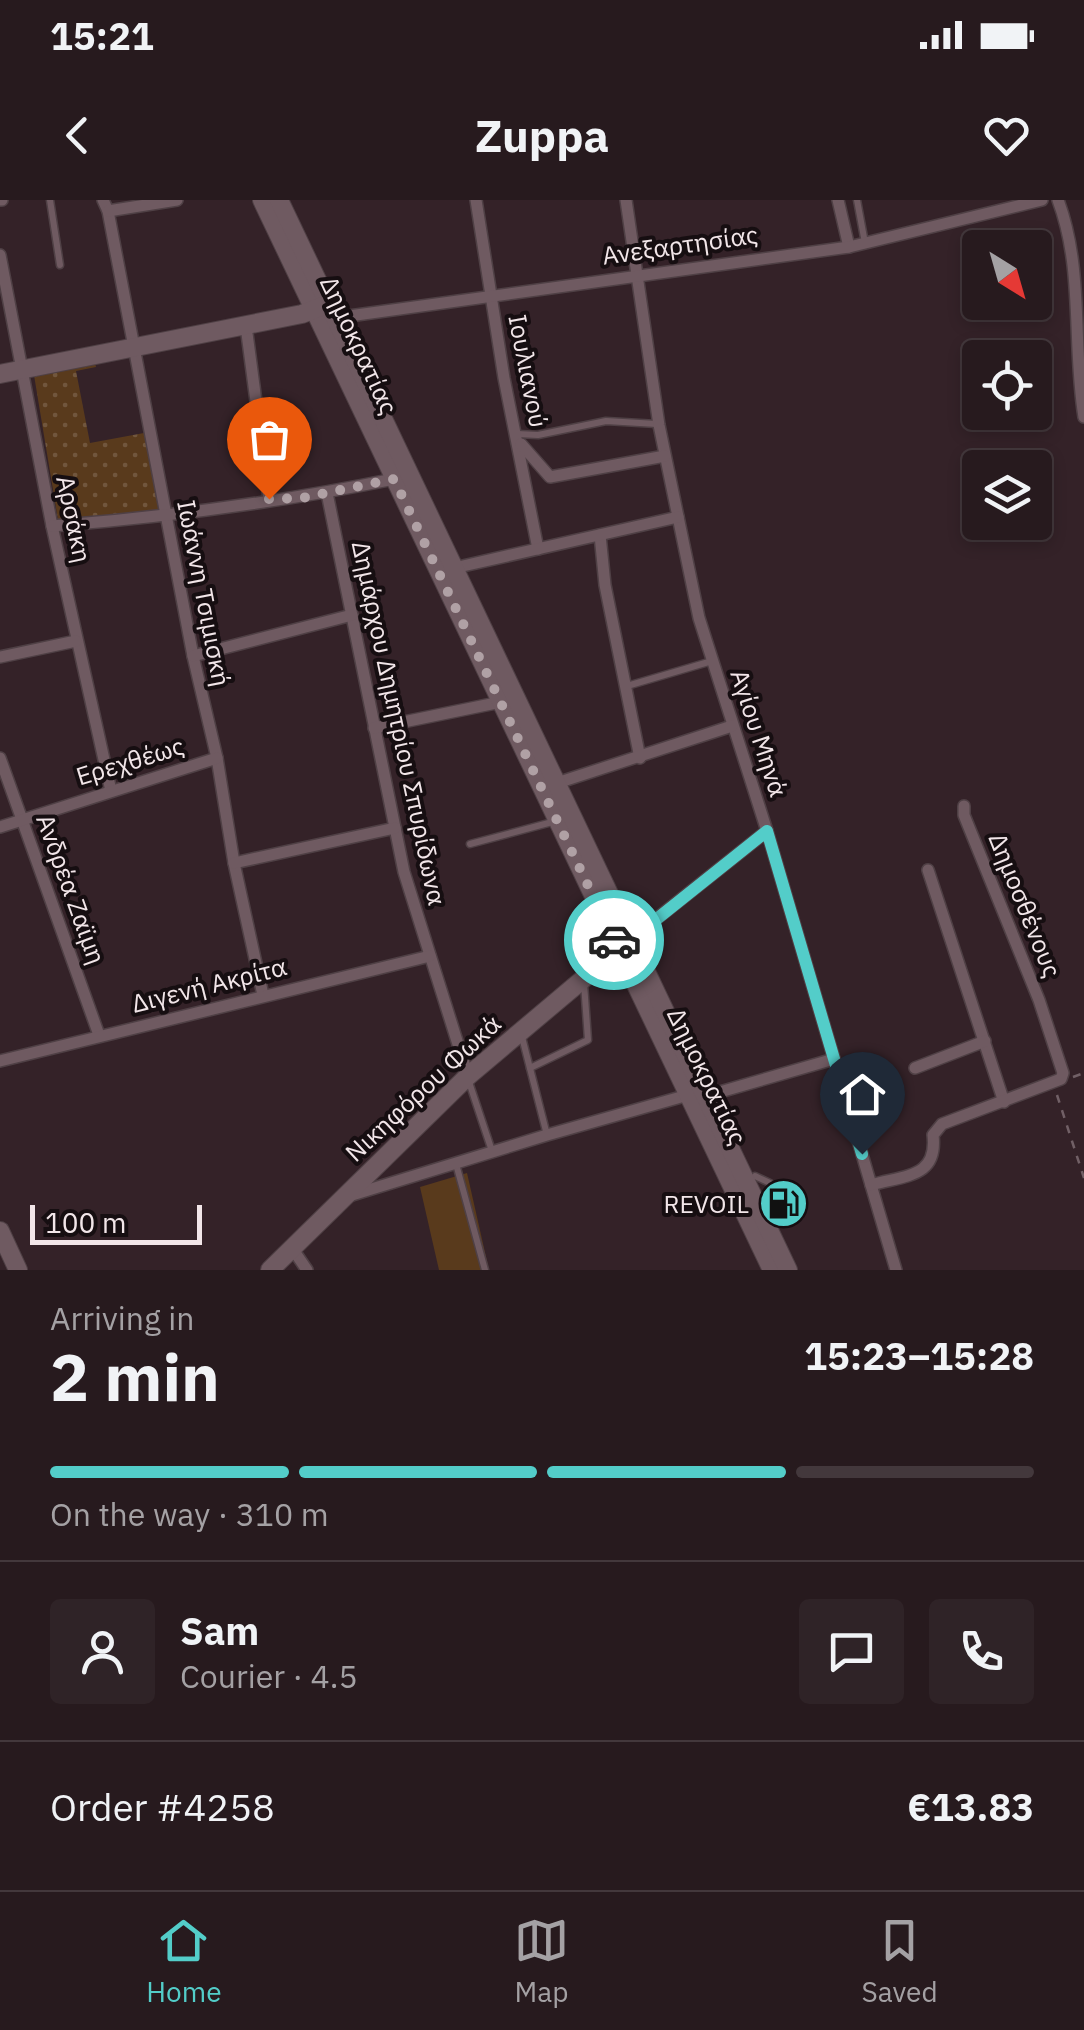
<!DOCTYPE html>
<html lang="en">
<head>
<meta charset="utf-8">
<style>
  :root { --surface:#271a1e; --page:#2f2327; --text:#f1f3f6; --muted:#a4a1a4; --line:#43383c; --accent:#53cdc9 }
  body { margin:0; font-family:"IBM Plex Sans",sans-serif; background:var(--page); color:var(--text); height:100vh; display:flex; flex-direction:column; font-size:38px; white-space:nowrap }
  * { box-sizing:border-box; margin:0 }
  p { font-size:32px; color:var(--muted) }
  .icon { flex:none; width:55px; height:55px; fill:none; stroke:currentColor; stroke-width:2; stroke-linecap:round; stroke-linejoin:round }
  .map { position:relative; height:1070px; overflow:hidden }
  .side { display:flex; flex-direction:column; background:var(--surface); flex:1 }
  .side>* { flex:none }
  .needle { width:65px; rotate:143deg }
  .controls { position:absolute; left:962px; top:30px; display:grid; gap:20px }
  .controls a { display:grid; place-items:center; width:90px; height:90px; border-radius:10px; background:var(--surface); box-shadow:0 5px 15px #0003,0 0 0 2px var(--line); font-size:50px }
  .scale { position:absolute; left:30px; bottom:25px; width:172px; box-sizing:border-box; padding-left:10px; border:5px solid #f2e6e9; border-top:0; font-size:28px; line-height:35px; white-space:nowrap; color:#f2e6e9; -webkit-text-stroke:8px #160e11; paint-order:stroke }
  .pin { position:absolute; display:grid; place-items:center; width:85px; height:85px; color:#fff; margin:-102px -42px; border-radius:50% 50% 50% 0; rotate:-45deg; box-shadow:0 0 10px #0007 }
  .pin .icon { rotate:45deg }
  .courier { position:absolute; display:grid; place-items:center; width:100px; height:100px; margin:-50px; border:8px solid #53cdc9; border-radius:50%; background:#fff; color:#222; box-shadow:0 2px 12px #0007 }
  .overview em { font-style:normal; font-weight:800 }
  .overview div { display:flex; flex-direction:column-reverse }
  .overview { display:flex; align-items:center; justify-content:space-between; height:170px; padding:0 50px }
  h1 { font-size:65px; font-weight:800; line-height:75px }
  .bar { display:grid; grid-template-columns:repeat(4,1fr); gap:15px 10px; align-content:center; height:120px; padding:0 50px }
  .bar i { height:12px; border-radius:8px; background:var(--line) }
  .bar .active { background:var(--accent) }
  .bar p { grid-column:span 4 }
  .line { display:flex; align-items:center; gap:25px; padding:0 50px; border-top:2px solid var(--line) }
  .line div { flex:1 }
  .round { display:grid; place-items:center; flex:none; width:105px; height:105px; border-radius:10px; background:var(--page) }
  .status { display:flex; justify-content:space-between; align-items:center; height:70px; padding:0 50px; background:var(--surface); direction:ltr }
  .status svg { height:28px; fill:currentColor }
  header { display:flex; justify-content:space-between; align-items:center; height:130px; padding:0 50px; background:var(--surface); font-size:45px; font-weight:800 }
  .tabs { display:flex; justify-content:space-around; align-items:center; height:140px; border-top:2px solid var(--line); background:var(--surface); font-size:28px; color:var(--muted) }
  .tabs a { display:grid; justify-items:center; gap:5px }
  .tabs .active { color:var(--accent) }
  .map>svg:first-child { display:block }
</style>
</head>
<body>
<div class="status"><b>15:21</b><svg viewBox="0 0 49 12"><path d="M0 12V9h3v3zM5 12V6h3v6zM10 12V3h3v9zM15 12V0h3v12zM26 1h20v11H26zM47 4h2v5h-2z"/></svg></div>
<header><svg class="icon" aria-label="back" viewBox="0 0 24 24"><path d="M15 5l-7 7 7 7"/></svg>Zuppa<svg class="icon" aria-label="heart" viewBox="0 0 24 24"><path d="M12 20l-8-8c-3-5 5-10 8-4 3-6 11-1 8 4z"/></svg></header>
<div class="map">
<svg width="1084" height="1070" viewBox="0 0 1084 1070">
  <defs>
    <pattern id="grass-dots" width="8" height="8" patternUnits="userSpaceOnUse" patternTransform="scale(2.5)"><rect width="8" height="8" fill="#593a1c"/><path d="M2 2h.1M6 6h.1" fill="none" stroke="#71563d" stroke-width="1.8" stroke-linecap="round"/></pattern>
  </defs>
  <rect width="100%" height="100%" fill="#342228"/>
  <path fill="url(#grass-dots)" d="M 95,163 L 96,167 L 76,171 L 90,243 L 144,233 L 159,313 L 58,320 L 34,175 Z"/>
  <path fill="#593a1c" d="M 467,973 L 489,1070 L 439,1070 L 420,987 Z"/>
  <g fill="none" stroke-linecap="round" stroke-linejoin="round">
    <defs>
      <g id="lane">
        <path d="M 50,0 L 60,65"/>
        <path d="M 857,0 L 865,43"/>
        <path d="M 517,234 L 538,235 L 606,221 L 657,224"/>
        <path d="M 627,486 L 712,461"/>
        <path d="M 470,644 L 556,621"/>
        <path d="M 522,837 L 547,935"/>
        <path d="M 530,868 L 588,840 L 584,783"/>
        <path d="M 469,882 L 492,951"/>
        <path d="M 456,964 L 485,1070"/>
        <path d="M 755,976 L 770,983 L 783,1010 L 780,1020"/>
      </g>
      <g id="street">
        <path d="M 0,0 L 2,0"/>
        <path d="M 103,0 L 108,11 L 193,456 L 217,558 L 234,663 L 263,795"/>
        <path d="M 476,0 L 504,178 L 538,349"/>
        <path d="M 626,0 L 659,225 L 699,418 L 767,631 L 896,1070"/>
        <path d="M 838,0 L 849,47"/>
        <path d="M 1058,0 C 1084,69 1072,144 1084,217"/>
        <path d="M 108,11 L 177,0"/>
        <path d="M 0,55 L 52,326 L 111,591"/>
        <path d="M 333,122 L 349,116 L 849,47 L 1042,0"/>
        <path d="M 246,126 L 269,299"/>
        <path d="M 521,244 L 550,277 L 665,256"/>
        <path d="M 327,293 L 404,672 L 468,876"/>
        <path d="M 52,326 C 167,317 281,302 394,279"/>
        <path d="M 600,335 L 605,385 L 640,558"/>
        <path d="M 454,368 L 678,317"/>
        <path d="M 193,456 L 352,415"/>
        <path d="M 0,457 L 76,441"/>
        <path d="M 374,528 L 501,502"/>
        <path d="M 0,558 L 99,835"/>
        <path d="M 557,583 L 732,526"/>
        <path d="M 0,627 L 217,558"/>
        <path d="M 234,663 L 395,628"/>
        <path d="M 928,670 L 1004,902"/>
        <path d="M 631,739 L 767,631"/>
        <path d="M 0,861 L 430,756"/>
        <path d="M 915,868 L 985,841"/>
        <path d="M 706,896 L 834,859"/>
        <path d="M 871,985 C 905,975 938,978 933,935 L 942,924 L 1061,879 L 1063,873 L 1039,800 L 964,615 L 964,606"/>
        <path d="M 352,995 L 547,935 L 688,895"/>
        <path d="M 292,1048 L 307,1070"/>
      </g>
      <g id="secondary">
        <path d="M 262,0 L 772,1070"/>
        <path d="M 279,0 L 788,1070"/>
        <path d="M 0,174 L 302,114 L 323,106"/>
        <path d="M 0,1031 L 18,1070"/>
        <path d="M 270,1070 L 468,876 L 626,743"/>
      </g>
    </defs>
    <use href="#lane" stroke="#4f4045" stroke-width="9"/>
    <use href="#street" stroke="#4f4045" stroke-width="14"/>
    <use href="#secondary" stroke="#4f4045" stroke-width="20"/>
    <g stroke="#716066" stroke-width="2.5" stroke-dasharray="8 8" stroke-linecap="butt">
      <path d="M 1073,877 L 1084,873"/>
      <path d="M 1057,895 L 1084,978"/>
    </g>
    <use href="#lane" stroke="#6f5a61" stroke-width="6"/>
    <use href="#street" stroke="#6f5a61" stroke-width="11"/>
    <use href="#secondary" stroke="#6f5a61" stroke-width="18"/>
  </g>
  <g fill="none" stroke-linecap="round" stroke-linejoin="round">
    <path stroke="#b0a1a5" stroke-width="10" stroke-dasharray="0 18" d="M 269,299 L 302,298 L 394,279 L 614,740"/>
    <path stroke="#53cdc9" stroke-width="12" d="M 614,740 L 618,750 L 767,631 L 862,954"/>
  </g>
  <defs>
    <symbol id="fuel-disc" viewBox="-11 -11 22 22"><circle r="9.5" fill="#53cdc9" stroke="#160e11"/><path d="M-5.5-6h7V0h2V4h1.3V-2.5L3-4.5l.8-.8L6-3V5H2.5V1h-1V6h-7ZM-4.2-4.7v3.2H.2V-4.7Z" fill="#111"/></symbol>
  </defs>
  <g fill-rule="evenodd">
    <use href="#fuel-disc" x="756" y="976" width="55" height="55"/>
  </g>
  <g text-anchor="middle" stroke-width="8" stroke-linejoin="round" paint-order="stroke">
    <g font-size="25" fill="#f2e6e9" stroke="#160e11">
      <text transform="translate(680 45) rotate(-8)" y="9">Ανεξαρτησίας</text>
      <text transform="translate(359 145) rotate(65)" y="9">Δημοκρατίας</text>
      <text transform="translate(528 171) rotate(79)" y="9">Ιουλιανού</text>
      <text transform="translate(74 319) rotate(78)" y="9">Αρσάκη</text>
      <text transform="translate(204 393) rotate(79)" y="9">Ιωάννη Τσιμισκή</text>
      <text transform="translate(399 523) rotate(78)" y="9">Δημάρχου Δημητρίου Σπυρίδωνα</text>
      <text transform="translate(759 533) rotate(72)" y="9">Αγίου Μηνά</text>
      <text transform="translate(130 561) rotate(-17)" y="9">Ερεχθέως</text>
      <text transform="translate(71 689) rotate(70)" y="9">Ανδρέα Ζαϊμη</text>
      <text transform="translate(1025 705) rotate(68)" y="9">Δημοσθένους</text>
      <text transform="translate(209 785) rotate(-14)" y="9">Διγενή Ακρίτα</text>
      <text transform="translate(707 876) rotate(64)" y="9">Δημοκρατίας</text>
      <text transform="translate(423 888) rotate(-43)" y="9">Νικηφόρου Φωκά</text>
    </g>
    <g font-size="25" fill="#f2e6e9" stroke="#160e11" text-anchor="end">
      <text x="749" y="1013">REVOIL</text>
    </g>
  </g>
</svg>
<div class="controls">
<a><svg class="needle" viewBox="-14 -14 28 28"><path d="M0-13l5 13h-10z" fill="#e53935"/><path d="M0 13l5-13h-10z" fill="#a4a1a4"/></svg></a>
<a><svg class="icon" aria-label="locate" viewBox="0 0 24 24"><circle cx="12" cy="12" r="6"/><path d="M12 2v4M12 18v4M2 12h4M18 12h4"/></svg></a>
<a><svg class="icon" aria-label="layers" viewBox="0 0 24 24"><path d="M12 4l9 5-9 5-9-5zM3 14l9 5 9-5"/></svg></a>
</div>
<div class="scale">100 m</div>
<div class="pin" style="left:269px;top:299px;background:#ea580c"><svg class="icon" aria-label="bag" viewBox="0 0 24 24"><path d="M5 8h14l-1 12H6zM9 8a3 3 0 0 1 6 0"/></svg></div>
<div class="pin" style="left:862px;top:954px;background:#1f2937"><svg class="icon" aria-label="home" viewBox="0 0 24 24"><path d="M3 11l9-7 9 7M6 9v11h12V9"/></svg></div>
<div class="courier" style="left:614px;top:740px"><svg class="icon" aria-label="car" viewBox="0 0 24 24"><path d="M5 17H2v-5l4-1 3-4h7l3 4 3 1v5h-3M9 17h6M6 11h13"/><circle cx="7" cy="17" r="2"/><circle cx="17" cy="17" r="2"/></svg></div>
</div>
<section class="side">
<div class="overview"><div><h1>2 min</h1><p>Arriving in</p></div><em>15:23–15:28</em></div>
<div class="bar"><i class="active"></i><i class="active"></i><i class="active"></i><i></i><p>On the way · 310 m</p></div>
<div class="line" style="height:180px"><a class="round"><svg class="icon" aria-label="person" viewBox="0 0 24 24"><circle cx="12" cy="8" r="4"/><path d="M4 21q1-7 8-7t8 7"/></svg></a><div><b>Sam</b><p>Courier · 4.5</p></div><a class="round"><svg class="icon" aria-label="chat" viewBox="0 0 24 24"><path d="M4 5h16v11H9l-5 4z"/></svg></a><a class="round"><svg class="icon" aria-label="phone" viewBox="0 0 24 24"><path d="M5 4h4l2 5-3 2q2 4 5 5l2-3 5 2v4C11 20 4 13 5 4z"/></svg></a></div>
<div class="line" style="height:130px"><div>Order #4258</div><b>€13.83</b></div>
</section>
<nav class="tabs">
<a class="active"><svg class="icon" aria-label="home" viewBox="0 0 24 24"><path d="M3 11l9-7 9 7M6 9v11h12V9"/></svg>Home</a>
<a><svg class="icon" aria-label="map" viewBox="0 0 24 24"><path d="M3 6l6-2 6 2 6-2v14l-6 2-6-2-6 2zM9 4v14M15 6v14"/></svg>Map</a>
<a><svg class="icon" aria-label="saved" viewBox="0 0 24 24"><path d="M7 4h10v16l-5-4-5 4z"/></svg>Saved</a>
</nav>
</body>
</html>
